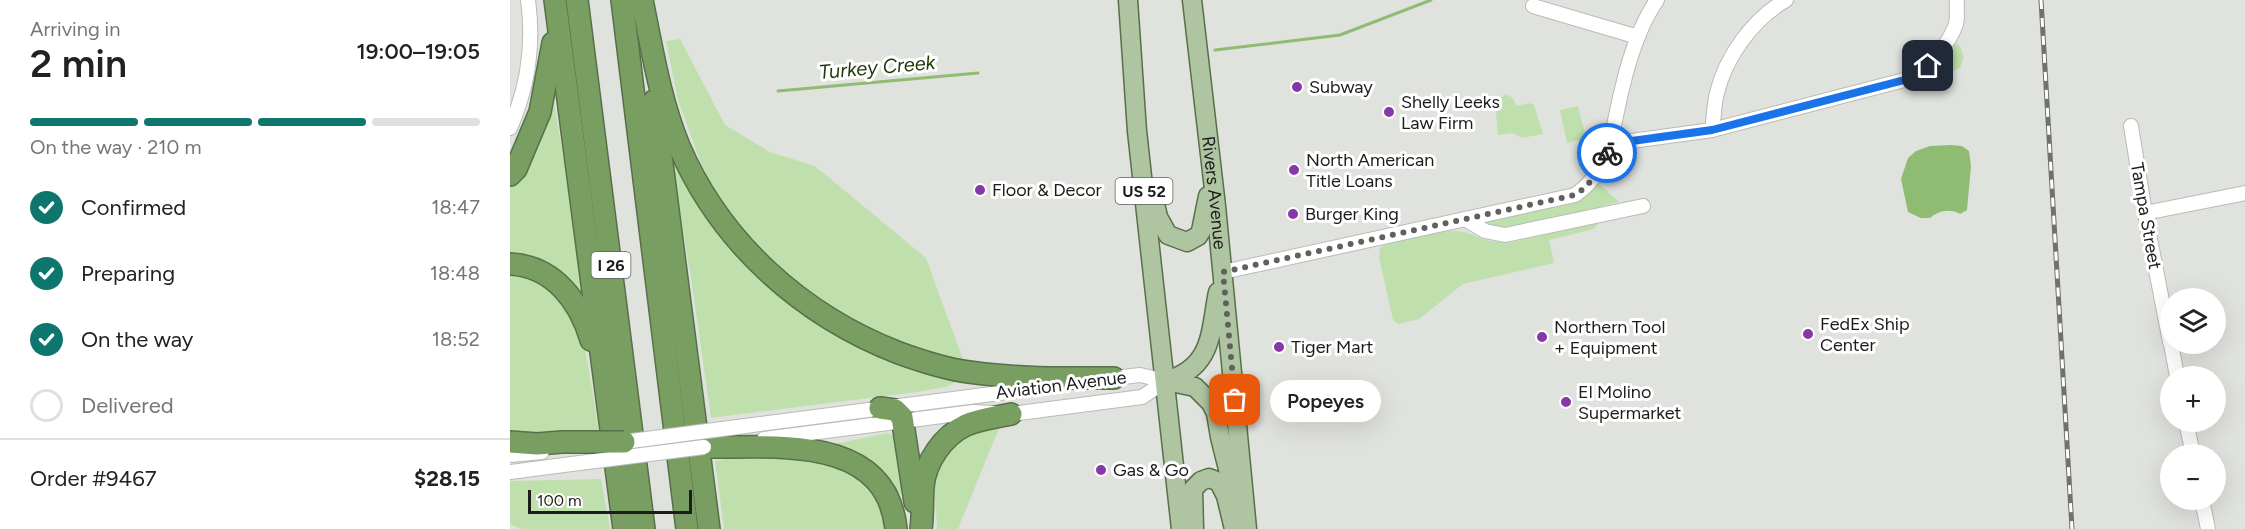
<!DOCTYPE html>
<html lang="en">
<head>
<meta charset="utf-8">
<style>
  :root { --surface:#fff; --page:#f2f2f2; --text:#222; --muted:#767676; --line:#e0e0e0; --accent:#0f766e }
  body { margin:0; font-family:Figtree,sans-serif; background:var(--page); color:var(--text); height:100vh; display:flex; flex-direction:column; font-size:22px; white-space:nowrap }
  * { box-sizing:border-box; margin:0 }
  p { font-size:20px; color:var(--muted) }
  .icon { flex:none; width:33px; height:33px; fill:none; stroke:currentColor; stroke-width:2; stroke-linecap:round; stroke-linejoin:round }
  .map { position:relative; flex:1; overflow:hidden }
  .side { display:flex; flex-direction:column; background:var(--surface); width:510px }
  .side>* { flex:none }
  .fabs { position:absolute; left:1650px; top:288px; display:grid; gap:12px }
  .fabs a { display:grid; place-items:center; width:66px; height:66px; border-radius:50%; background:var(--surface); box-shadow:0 6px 24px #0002; font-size:30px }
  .scale { position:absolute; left:18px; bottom:15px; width:164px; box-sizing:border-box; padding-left:6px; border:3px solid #1b1c1b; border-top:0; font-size:16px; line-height:21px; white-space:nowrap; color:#1b1c1b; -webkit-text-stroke:4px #fff; paint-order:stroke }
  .pin { position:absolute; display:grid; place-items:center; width:51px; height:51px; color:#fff; margin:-26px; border-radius:12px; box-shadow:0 3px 9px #0006 }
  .courier { position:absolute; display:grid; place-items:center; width:60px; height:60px; margin:-30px; border:4px solid #1a73e8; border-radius:50%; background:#fff; color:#222; box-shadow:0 2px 8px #0007 }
  .bubble { position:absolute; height:42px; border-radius:21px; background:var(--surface); box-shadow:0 6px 24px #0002; font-size:20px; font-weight:600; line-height:42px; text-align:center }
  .overview em { font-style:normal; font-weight:600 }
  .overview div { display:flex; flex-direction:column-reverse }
  .overview { display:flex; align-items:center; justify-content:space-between; height:102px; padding:0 30px }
  h1 { font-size:39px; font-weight:600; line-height:45px }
  .bar { display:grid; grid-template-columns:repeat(4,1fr); gap:9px 6px; align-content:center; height:72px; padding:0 30px }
  .bar i { height:8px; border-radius:4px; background:var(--line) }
  .bar .active { background:var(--accent) }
  .bar p { grid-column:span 4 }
  .line { display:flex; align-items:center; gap:15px; padding:0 30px; border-top:2px solid var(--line) }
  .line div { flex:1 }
  ol { padding:0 30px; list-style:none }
  li { display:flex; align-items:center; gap:18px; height:66px }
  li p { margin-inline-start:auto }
  li .icon { padding:6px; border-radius:50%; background:var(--accent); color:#fff; stroke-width:4 }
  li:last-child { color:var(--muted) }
  li i { width:33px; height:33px; border:3px solid var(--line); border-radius:50% }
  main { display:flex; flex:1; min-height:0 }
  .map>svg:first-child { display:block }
</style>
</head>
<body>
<main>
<section class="side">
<div class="overview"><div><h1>2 min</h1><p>Arriving in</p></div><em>19:00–19:05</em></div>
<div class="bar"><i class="active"></i><i class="active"></i><i class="active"></i><i></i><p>On the way · 210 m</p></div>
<ol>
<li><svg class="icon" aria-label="check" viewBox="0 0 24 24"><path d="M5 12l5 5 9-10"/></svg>Confirmed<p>18:47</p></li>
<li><svg class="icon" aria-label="check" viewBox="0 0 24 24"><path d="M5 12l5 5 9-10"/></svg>Preparing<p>18:48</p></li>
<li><svg class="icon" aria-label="check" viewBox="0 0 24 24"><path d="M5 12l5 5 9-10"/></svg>On the way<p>18:52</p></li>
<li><i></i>Delivered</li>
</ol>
<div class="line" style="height:78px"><div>Order #9467</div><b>$28.15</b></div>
</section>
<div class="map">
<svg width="1735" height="529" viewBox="0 0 1735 529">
  <rect width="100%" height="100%" fill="#e0e2de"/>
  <g fill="#bfe0ad">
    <path d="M 170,39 L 215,125 L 260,152 L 305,166 L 416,258 L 455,365 L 366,335 L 311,303 L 247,249 L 217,214 L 190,161 L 168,100 L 156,41 Z"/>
    <path d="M 1442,43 L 1450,46 L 1454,57 L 1450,68 L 1440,72 L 1428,66 L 1427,63 Z"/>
    <path d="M 996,94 L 1003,98 L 1006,106 L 1019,103 L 1024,105 L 1033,134 L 1012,138 L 1003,133 L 988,135 L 985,102 Z"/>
    <path d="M 40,101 L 44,102 L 64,221 L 75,304 L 0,256 L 0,185 Z"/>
    <path d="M 1068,106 L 1076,138 L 1057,143 L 1050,110 Z"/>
    <path d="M 159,146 L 262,286 L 451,379 L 436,387 L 400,393 L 201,418 L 181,278 Z"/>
    <path d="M 1086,181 L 1109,202 L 1000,228 L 984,227 L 975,222 Z"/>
    <path d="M 1084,223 L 1088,224 L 1084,229 L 1039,240 L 1044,263 L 953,284 L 909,319 L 888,324 L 883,320 L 869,257 L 870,248 L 877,243 L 935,230 L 954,232 L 979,241 L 999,243 Z"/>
    <path d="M 0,270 C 24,280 44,291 61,311 C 76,331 84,405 89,433 L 50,436 L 0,433 Z"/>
    <path d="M 491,423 L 448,529 L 427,529 L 424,481 L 427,463 L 450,437 Z"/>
    <path d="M 377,433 L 385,437 L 393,489 L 391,494 L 384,497 L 325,444 Z"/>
    <path d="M 240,455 C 301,457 362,458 379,529 L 214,529 L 205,461 Z"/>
    <path d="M 91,479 L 100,529 L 11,529 L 0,524 L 0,481 Z"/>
  </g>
  <path fill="#8fbb73" d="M 1441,145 L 1452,146 L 1459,151 L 1461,166 L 1457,210 L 1450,214 C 1440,208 1428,211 1420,218 L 1411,218 L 1398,212 L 1391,179 L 1398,158 L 1406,151 L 1420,146 Z"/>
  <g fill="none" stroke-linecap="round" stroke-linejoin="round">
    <g stroke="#8fbb73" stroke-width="3">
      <path d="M 705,50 L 830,35 L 921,0"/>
      <path d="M 268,91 L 468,73"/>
    </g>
    <defs>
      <g id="minor">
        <path d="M 1023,6 L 1128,37"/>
        <path d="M 1621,126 L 1635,213 L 1660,342"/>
        <path d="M 0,128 C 18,87 24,44 18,0"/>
        <path d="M 1202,130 C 1204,118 1204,104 1207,93 C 1216,56 1243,19 1276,0"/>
        <path d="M 1100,144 L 1202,130 L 1402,78 C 1419,65 1439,45 1446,24 C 1448,17 1446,7 1447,0"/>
        <path d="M 1635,213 L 1735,193"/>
        <path d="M 955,219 L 975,231 L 995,235 L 1133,206"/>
        <path d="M 713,272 L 1065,195 C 1101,171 1102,128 1112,89 C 1119,59 1129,26 1147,0"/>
        <path d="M 1661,344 L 1667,376"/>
        <path d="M 596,379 L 630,375 L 656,381"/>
        <path d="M 1676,422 L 1683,454"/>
        <path d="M 235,426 L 544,386"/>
        <path d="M 254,439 L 463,412 L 501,414 L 632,397 L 656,381"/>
        <path d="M 0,455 L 32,452"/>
        <path d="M 0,472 L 54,465"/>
        <path d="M 1692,500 L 1698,529"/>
      </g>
      <g id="major">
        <path d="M 618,0 L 627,131 L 671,529"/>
        <path id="s1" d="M 682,0 L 706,206 L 737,529"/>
        <path d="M 644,199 L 648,217 L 658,235 L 677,242 L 688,236 L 691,231 L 698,196"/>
        <path d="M 656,381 L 685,387 L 701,403 L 706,413 L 710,437 L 726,501"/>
        <path d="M 656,381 C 704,367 700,331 708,292"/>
        <path d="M 684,529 L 683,489 L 691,481 L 699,478 L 709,482 L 716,496 L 724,529"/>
      </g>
      <g id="highway">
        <path d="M 45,0 L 114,529"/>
        <path d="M 67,0 L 134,529"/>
        <path d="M 112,0 L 177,529"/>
        <path d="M 132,0 C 142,49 150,100 169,146 C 210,242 291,315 389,353 C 411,361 435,369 459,372 C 507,379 556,378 604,378"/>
        <path d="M 144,101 L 199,529"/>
        <path d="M 0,175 L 6,169 L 30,112 L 43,43"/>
        <path d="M 0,264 C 44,266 70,302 81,340"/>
        <path d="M 370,408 L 385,410 L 392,417 L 405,502"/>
        <path d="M 0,442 L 27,444 L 52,442"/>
        <path d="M 194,447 C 263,448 376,433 386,529"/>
        <path d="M 411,529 C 413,515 412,501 413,487 C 415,462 433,436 456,425 C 470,419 487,417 501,414"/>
      </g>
    </defs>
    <use href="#minor" stroke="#b8bbb7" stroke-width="16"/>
    <use href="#major" stroke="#587049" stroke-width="21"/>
    <use href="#highway" stroke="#587049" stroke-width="24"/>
    <use href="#minor" stroke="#fff" stroke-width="14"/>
    <use href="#major" stroke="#afc5a1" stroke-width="18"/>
    <use href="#highway" stroke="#799e62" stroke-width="21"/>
    <defs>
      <path id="rail" d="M 1531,0 L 1562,529"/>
    </defs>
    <use href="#rail" stroke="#6f716e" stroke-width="5"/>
    <use href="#rail" stroke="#fff" stroke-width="3" stroke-dasharray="9" stroke-linecap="butt"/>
    <defs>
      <g id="minor-bridge">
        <path d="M 106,443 L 235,426"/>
        <path d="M 54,465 L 194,447"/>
      </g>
      <path id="highway-bridge" d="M 52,442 L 114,442"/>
    </defs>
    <use href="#minor-bridge" stroke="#b8bbb7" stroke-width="16" stroke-linecap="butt"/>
    <use href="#highway-bridge" stroke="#587049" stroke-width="24" stroke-linecap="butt"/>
    <use href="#minor-bridge" stroke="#fff" stroke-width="14"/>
    <use href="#highway-bridge" stroke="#799e62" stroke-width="21"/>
  </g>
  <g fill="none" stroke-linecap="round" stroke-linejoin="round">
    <path stroke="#60615f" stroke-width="6" stroke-dasharray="0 10.8" d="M 725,400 L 713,272 L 1065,195 C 1081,184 1090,171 1097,153"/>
    <path stroke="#1a73e8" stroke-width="8" d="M 1097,153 L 1100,144 L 1202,130 L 1402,78 L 1418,66"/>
  </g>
  <g fill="#8637a8" stroke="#fff" stroke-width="2">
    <circle cx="787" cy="87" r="6"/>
    <circle cx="879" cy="112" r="6"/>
    <circle cx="784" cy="170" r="6"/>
    <circle cx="470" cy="190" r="6"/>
    <circle cx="783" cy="214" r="6"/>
    <circle cx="1298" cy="334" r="6"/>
    <circle cx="1032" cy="337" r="6"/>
    <circle cx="769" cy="347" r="6"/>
    <circle cx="1056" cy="402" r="6"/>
    <circle cx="591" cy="470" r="6"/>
  </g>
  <g text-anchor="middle" stroke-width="6" stroke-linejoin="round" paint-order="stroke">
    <g fill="#fff" stroke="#5f605f" stroke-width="1.5">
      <rect x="605.5" y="178" width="57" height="26" rx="4.5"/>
      <rect x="81.5" y="252" width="39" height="26" rx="4.5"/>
    </g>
    <g font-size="16" font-weight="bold" fill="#1b1c1b">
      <text x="634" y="197">US 52</text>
      <text x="101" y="271">I 26</text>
    </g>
    <g font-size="18" fill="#1b1c1b" stroke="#fff" text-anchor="start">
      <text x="799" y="93">Subway</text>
      <text x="891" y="108">Shelly Leeks<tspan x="891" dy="21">Law Firm</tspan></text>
      <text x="796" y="166">North American<tspan x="796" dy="21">Title Loans</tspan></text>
      <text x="482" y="196">Floor &amp; Decor</text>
      <text x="795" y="220">Burger King</text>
      <text x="1310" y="330">FedEx Ship<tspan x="1310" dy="21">Center</tspan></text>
      <text x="1044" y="333">Northern Tool<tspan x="1044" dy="21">+ Equipment</tspan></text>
      <text x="781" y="353">Tiger Mart</text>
      <text x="1068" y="398">El Molino<tspan x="1068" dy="21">Supermarket</tspan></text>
      <text x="603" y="476">Gas &amp; Go</text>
    </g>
    <g font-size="18" fill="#1b1c1b" stroke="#fff">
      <text dy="6" stroke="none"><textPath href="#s1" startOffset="194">Rivers Avenue</textPath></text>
      <text transform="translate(1636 216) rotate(80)" y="6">Tampa Street</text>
      <text transform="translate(551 385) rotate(-7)" y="6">Aviation Avenue</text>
    </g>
    <g font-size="20" font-style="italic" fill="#1d3905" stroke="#fff">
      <text transform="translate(367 67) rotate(-5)" y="7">Turkey Creek</text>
    </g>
  </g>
</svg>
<div class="fabs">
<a><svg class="icon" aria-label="layers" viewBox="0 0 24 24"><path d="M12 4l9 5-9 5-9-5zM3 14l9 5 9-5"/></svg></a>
<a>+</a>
<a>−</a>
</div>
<div class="scale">100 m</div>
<div class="pin" style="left:725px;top:400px;background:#ea580c"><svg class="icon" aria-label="bag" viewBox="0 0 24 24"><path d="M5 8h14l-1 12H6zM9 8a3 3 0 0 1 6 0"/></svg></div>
<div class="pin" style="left:1418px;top:66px;background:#1f2937"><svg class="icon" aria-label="home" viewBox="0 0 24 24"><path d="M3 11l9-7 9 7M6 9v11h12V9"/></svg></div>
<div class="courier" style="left:1097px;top:153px"><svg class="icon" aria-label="bike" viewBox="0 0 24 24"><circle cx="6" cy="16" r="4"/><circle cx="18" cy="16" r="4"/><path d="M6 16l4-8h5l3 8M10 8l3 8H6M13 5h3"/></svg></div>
<div class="bubble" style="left:760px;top:380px;width:111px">Popeyes</div>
</div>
</main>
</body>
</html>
